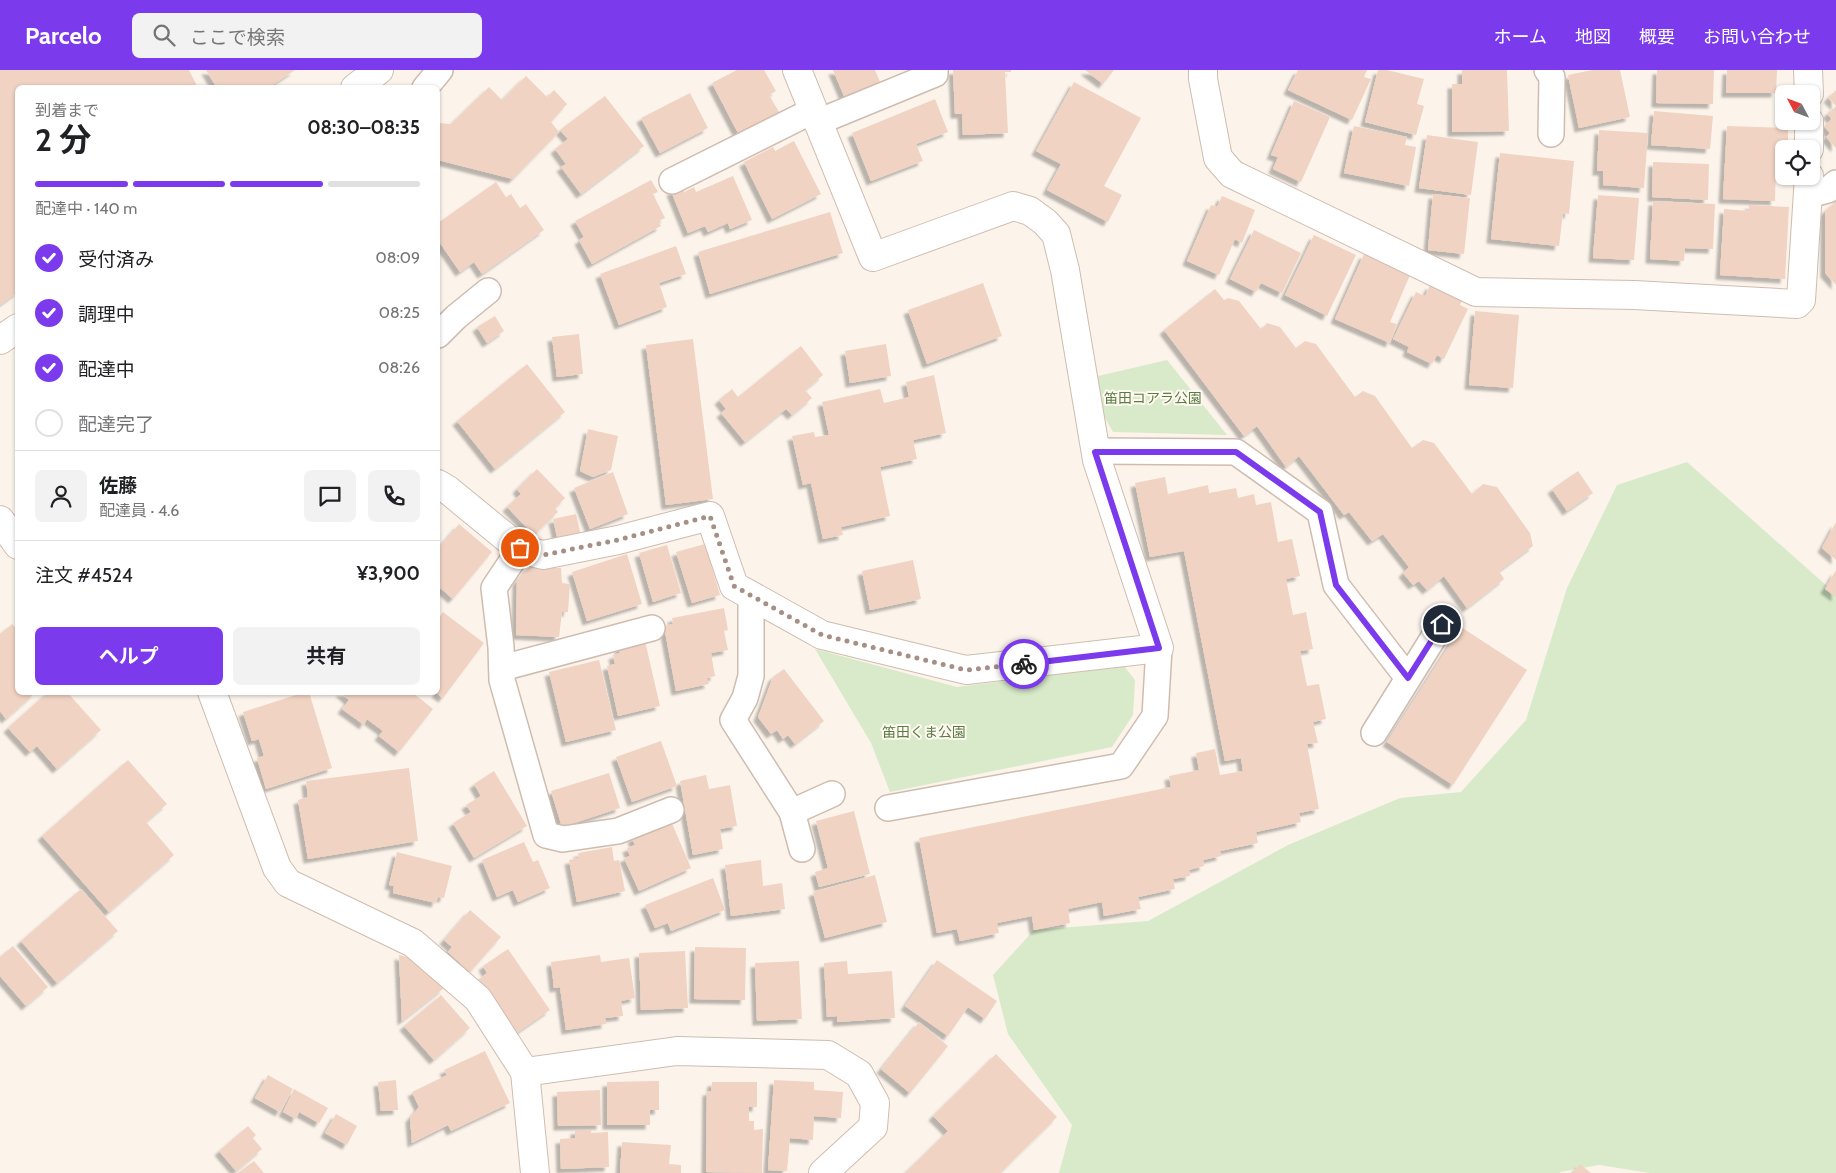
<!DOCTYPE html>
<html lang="ja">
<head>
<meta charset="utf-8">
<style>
  :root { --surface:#fff; --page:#f2f2f2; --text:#202124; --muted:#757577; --line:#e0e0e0; --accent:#7c3aed }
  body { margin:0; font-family:Cabin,"Noto Sans JP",sans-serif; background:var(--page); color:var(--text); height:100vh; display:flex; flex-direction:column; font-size:19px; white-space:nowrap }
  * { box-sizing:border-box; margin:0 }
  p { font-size:16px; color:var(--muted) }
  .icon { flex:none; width:28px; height:28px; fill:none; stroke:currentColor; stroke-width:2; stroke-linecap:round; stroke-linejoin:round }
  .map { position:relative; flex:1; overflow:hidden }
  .details { position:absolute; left:15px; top:15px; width:425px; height:610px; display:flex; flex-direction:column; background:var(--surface); border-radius:8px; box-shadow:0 1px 4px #0004 }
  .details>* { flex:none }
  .needle { width:32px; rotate:311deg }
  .fabs { position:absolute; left:1775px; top:15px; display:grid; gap:10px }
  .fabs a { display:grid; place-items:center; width:45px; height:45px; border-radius:8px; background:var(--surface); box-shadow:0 1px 4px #0004; font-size:25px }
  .pin { position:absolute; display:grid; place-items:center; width:42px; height:42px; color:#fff; margin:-21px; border:2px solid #fff; border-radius:50%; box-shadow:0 1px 5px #0007 }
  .courier { position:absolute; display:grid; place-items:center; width:50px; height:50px; margin:-25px; border:4px solid #7c3aed; border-radius:50%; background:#fff; color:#222; box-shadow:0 1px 6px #0007 }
  .summary em { font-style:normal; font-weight:700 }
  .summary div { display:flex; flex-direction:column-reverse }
  .summary { display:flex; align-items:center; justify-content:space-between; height:85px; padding:0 20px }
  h1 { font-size:32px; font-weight:700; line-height:38px }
  .bar { display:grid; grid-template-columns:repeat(4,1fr); gap:8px 5px; align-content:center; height:60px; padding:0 20px }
  .bar i { height:6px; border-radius:4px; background:var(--line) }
  .bar .selected { background:var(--accent) }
  .bar p { grid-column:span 4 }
  .line { display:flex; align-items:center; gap:12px; padding:0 20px; border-top:1px solid var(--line) }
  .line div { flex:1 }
  .round { display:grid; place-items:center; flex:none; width:52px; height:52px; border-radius:8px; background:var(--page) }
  ol { padding:0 20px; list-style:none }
  li { display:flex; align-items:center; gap:15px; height:55px }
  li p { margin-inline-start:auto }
  li .icon { padding:5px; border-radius:50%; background:var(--accent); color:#fff; stroke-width:4 }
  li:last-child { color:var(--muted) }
  li i { width:28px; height:28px; border:2px solid var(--line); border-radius:50% }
  .button { display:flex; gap:10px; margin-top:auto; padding:10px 20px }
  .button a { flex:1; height:58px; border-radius:8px; background:var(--accent); color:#fff; font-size:20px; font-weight:700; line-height:58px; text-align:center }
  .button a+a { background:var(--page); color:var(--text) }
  header { display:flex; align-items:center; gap:30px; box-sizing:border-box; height:70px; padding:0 25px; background:var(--accent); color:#fff }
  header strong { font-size:24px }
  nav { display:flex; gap:28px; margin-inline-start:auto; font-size:18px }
  .search { width:350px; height:45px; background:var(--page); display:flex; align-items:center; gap:12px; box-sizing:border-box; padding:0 18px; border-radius:8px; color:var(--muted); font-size:19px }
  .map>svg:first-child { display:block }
</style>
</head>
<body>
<header>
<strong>Parcelo</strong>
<div class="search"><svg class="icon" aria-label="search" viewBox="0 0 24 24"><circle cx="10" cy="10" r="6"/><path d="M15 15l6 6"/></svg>ここで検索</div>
<nav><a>ホーム</a><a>地図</a><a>概要</a><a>お問い合わせ</a></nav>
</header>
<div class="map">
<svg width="1836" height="1103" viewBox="0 0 1836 1103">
  <defs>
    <filter id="shadow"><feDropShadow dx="-4.5" dy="4.5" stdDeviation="1" flood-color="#0004"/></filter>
  </defs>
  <rect width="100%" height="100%" fill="#fcf4eb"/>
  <g fill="#d8eac9">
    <path d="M 1167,290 L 1227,365 L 1113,362 L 1102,343 L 1098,306 Z"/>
    <path d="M 1687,392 L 1836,524 L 1836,1103 L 1650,1103 L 1599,1095 L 1560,1102 L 1560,1103 L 1059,1103 L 1072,1055 L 1008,964 L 993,905 L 1034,860 L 1148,851 L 1288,775 L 1400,728 L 1461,722 L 1526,650 L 1567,518 L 1617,415 Z"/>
    <path d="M 815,579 L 957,617 L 1124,596 L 1135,610 L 1133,645 L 1112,677 L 890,722 L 871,673 Z"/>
  </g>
  <g fill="#f1d3c3" filter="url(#shadow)">
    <path d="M 0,0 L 189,0 L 198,18 L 18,18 L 18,222 L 0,235 Z"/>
    <path d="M 206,0 L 295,0 L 268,18 L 217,18 Z"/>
    <path d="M 737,0 L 764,0 L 776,21 L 769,25 L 779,42 L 738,63 L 712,13 Z"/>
    <path d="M 833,0 L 875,0 L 880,12 L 844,26 Z"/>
    <path d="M 953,0 L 1011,0 L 1011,2 L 1005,2 L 1008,63 L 963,65 L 962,44 L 955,44 Z"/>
    <path d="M 1085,0 L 1114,0 L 1103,14 Z"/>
    <path d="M 1298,0 L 1367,0 L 1364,7 L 1371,9 L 1352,50 L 1288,20 Z"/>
    <path d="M 1378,0 L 1387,0 L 1424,9 L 1417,34 L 1424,36 L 1416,65 L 1365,52 Z"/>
    <path d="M 1462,0 L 1507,0 L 1509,61 L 1452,62 L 1452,14 L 1462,14 Z"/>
    <path d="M 1592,0 L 1620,0 L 1630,47 L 1579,58 L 1568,5 Z"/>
    <path d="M 1657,0 L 1714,0 L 1713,34 L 1656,33 Z"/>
    <path d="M 1727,0 L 1777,0 L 1776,23 L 1726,23 Z"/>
    <path d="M 526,6 L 547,27 L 554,20 L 567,34 L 551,52 L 559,62 L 513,109 L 438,90 L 438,53 L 451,54 L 489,17 L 502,30 Z"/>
    <path d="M 1074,12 L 1141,48 L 1104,116 L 1122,125 L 1108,152 L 1047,120 L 1061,94 L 1036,81 Z"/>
    <path d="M 1836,20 L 1836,78 L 1826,67 L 1830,63 L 1824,56 L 1832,49 L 1827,44 L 1836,36 L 1828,28 Z"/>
    <path d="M 690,23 L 708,58 L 660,83 L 641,48 Z"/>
    <path d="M 605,26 L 644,76 L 581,124 L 561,97 L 566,94 L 555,79 L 568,69 L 560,60 Z"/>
    <path d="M 935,29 L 948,62 L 916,74 L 923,91 L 871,111 L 852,63 Z"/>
    <path d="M 1294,31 L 1330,47 L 1301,112 L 1273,99 L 1278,87 L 1271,85 Z"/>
    <path d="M 1654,41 L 1713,46 L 1710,79 L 1651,75 Z"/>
    <path d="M 1354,56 L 1407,67 L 1405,75 L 1416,77 L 1409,116 L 1344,103 Z"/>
    <path d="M 1727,56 L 1788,58 L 1788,79 L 1784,79 L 1784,93 L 1776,93 L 1775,131 L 1723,129 Z"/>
    <path d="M 1599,60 L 1648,63 L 1644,118 L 1603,115 L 1603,101 L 1597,101 Z"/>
    <path d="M 1427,65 L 1478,72 L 1471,125 L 1419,118 Z"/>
    <path d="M 794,71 L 821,124 L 772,149 L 744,92 L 773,77 L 775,81 Z"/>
    <path d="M 1500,83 L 1574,91 L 1569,144 L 1563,143 L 1559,176 L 1491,169 Z"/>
    <path d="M 1653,92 L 1709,94 L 1708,130 L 1652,127 Z"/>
    <path d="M 733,106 L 752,150 L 730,159 L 728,153 L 708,162 L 705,156 L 688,163 L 671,121 L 682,117 L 684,122 L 694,117 L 696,122 Z"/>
    <path d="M 651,110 L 658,122 L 653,124 L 665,148 L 658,151 L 661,156 L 592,194 L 579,170 L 584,167 L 575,151 Z"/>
    <path d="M 496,112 L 506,127 L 511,124 L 520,138 L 526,134 L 544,160 L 482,204 L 474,192 L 460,202 L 438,170 L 438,153 Z"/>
    <path d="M 1433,124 L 1470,128 L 1464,184 L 1428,180 Z"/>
    <path d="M 1598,125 L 1639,128 L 1634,190 L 1593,188 Z"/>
    <path d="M 1222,126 L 1255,140 L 1242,173 L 1235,169 L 1219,205 L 1187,191 L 1211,135 L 1217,137 Z"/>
    <path d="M 1653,131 L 1715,134 L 1713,179 L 1685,178 L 1684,191 L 1650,189 Z"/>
    <path d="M 1836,131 L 1836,215 L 1825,203 L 1825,141 Z"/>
    <path d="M 1749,135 L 1789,137 L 1785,209 L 1720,205 L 1724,139 L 1749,141 Z"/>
    <path d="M 830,142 L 843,183 L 710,224 L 698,182 Z"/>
    <path d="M 1254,160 L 1301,183 L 1282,223 L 1261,213 L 1256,222 L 1230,209 Z"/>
    <path d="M 1314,165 L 1356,185 L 1327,246 L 1285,225 Z"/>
    <path d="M 676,176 L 686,204 L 659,213 L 667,237 L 619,255 L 600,204 Z"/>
    <path d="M 1364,184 L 1410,205 L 1390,252 L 1397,254 L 1390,273 L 1335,249 Z"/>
    <path d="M 983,213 L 1002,266 L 927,294 L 908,240 Z"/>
    <path d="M 1430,215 L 1462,230 L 1460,235 L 1468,239 L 1444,289 L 1437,285 L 1432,294 L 1407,282 L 1409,277 L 1393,269 L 1416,222 L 1425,226 Z"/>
    <path d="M 1215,219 L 1224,230 L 1228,228 L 1239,231 L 1261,259 L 1267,253 L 1280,257 L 1296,278 L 1305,271 L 1316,274 L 1355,327 L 1363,321 L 1375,326 L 1412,378 L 1423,370 L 1434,373 L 1472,424 L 1483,414 L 1497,417 L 1530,463 L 1533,476 L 1499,501 L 1504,509 L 1467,538 L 1444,506 L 1427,520 L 1419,511 L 1413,515 L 1403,503 L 1409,497 L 1383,464 L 1372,471 L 1349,442 L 1344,445 L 1299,386 L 1286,397 L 1257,356 L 1244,366 L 1164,260 Z"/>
    <path d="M 1475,241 L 1519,245 L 1513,318 L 1469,315 Z"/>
    <path d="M 495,246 L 504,261 L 487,273 L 477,257 Z"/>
    <path d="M 579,264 L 583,304 L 557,307 L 552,267 Z"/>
    <path d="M 693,269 L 713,429 L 666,435 L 646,275 Z"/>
    <path d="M 886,274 L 891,306 L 850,313 L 845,281 Z"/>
    <path d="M 801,276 L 823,305 L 805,320 L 812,328 L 792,345 L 786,339 L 745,372 L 721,343 L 726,339 L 719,330 L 732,319 L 738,327 Z"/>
    <path d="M 527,294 L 565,342 L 495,399 L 457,351 Z"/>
    <path d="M 934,305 L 946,363 L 913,370 L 917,389 L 880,397 L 890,446 L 841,457 L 843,465 L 823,469 L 811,413 L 803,415 L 792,366 L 814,362 L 815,367 L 829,365 L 822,332 L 880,319 L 884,333 L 909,327 L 906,312 Z"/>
    <path d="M 588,359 L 618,366 L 611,400 L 593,407 L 580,401 Z"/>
    <path d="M 537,399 L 565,428 L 555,438 L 558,442 L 534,465 L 507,437 L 521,424 L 517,419 Z"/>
    <path d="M 1578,401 L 1593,423 L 1567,441 L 1552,419 Z"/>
    <path d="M 613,402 L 628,444 L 590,459 L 574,418 Z"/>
    <path d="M 1165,407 L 1168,424 L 1208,415 L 1209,423 L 1236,418 L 1238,428 L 1254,424 L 1256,435 L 1271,432 L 1278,472 L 1292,469 L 1300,506 L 1286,509 L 1293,545 L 1306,542 L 1313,579 L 1300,581 L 1307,616 L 1319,614 L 1326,649 L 1313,652 L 1318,673 L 1307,674 L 1319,739 L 1299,743 L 1301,752 L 1256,762 L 1258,773 L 1220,781 L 1221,786 L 1203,790 L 1204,796 L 1189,800 L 1190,806 L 1173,809 L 1175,819 L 1138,827 L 1141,839 L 1104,846 L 1102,832 L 1068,839 L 1070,853 L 1034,860 L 1032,846 L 997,853 L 999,863 L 960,871 L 957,859 L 937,863 L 919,768 L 1171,717 L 1169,706 L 1199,700 L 1196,683 L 1215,679 L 1220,705 L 1243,701 L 1241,688 L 1225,691 L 1184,481 L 1150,487 L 1135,413 Z"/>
    <path d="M 576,444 L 581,466 L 558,471 L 553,449 Z"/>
    <path d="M 1836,452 L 1836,490 L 1822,478 Z"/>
    <path d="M 459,454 L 492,482 L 453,529 L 438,516 L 438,479 Z"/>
    <path d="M 705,474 L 720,525 L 692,533 L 676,482 Z"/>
    <path d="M 667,475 L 681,523 L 653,532 L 639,483 Z"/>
    <path d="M 627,484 L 642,534 L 587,551 L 572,502 Z"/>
    <path d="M 913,490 L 921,529 L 870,540 L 862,501 Z"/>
    <path d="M 529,497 L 561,498 L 562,513 L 570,514 L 568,542 L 562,542 L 559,567 L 516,565 L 517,511 Z"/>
    <path d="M 1836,500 L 1836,527 L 1825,519 Z"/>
    <path d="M 724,538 L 728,560 L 724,561 L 728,580 L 711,583 L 715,606 L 707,608 L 709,614 L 676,621 L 664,556 L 673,554 L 672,548 Z"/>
    <path d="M 443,542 L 484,573 L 443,628 L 435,622 L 438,622 L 438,549 Z"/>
    <path d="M 12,554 L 18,560 L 18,622 L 36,622 L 6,649 L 0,641 L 0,564 Z"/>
    <path d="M 1461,557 L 1527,600 L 1453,715 L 1387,672 Z"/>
    <path d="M 645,571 L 660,636 L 618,646 L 607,596 L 615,594 L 613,585 L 620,583 L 619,577 Z"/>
    <path d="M 599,590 L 616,660 L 566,672 L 549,602 Z"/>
    <path d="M 784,599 L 824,651 L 795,674 L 788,665 L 783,669 L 777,660 L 771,664 L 758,647 L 773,607 Z"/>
    <path d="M 48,622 L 67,622 L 101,660 L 57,699 L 37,676 L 30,682 L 8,658 Z"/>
    <path d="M 305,622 L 309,622 L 332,698 L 266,719 L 257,688 L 264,686 L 259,669 L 252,671 L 243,642 Z"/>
    <path d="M 340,622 L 412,622 L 433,639 L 399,682 L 379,666 L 383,661 L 367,649 L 364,655 L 342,639 L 349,630 Z"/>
    <path d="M 661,671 L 677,716 L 632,732 L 616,687 Z"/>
    <path d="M 128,690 L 167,734 L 146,752 L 174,785 L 109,842 L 42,766 Z"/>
    <path d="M 409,698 L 418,771 L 308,789 L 298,730 L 308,727 L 306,711 Z"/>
    <path d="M 494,701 L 527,756 L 474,788 L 453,753 L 471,742 L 466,735 L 481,726 L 474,714 Z"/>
    <path d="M 609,703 L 620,738 L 562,757 L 551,721 Z"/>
    <path d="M 706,705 L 709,719 L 730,715 L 737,756 L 720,759 L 723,779 L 693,785 L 680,711 Z"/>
    <path d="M 854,741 L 870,804 L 819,817 L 815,802 L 828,798 L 816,751 Z"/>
    <path d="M 671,751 L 691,798 L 639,821 L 624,788 L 630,786 L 627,778 L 635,775 L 632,768 Z"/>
    <path d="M 524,772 L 533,792 L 538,790 L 550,818 L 518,832 L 513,820 L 497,827 L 482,790 Z"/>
    <path d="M 612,777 L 614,791 L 619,790 L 625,821 L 577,832 L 569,790 L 579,788 L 578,783 Z"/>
    <path d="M 397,782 L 452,796 L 444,828 L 438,827 L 436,833 L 393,823 L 394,816 L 389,815 Z"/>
    <path d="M 761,790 L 763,816 L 782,813 L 785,839 L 731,846 L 725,795 Z"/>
    <path d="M 875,805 L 887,852 L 825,868 L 813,822 Z"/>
    <path d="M 713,808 L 725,840 L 671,861 L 668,853 L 655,858 L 645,835 Z"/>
    <path d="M 81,819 L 118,861 L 57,913 L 21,871 Z"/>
    <path d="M 470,840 L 501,867 L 470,902 L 448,882 L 452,877 L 444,870 Z"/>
    <path d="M 13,876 L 48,917 L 26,936 L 0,906 L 0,887 Z"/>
    <path d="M 695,877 L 746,878 L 745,930 L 694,929 Z"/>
    <path d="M 508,879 L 550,940 L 515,964 L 478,910 L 487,903 L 483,896 Z"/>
    <path d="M 685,881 L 688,938 L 641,940 L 639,883 Z"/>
    <path d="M 399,885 L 407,887 L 422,896 L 444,918 L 402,951 Z"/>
    <path d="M 600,885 L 601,892 L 629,888 L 635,928 L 621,931 L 623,946 L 605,948 L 606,954 L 566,960 L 560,917 L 554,918 L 551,892 Z"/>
    <path d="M 937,890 L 997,931 L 985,949 L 968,937 L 948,966 L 905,936 Z"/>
    <path d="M 799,891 L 802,949 L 757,951 L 755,893 Z"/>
    <path d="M 847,891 L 848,904 L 892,901 L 895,948 L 837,952 L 837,946 L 827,947 L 824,893 Z"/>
    <path d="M 441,925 L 470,958 L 434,990 L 404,956 Z"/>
    <path d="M 919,952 L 948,976 L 910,1023 L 881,999 Z"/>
    <path d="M 485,981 L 510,1033 L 451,1061 L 448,1055 L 412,1073 L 410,1048 L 419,1037 L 412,1022 L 447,1005 L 444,1000 Z"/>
    <path d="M 996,984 L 1057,1047 L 1000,1103 L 905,1103 L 948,1061 L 933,1046 Z"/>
    <path d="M 268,1005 L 293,1019 L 280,1042 L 255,1028 Z"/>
    <path d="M 396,1010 L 398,1040 L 381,1041 L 378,1012 Z"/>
    <path d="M 774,1010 L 814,1012 L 814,1020 L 843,1022 L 841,1048 L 814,1046 L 813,1070 L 790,1068 L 787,1101 L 768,1100 Z"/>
    <path d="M 659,1011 L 659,1040 L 650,1040 L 650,1055 L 607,1055 L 607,1012 Z"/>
    <path d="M 712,1012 L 757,1012 L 757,1037 L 749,1037 L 749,1051 L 754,1051 L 754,1060 L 763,1059 L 762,1103 L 706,1102 L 707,1021 L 711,1021 Z"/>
    <path d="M 294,1019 L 328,1038 L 319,1053 L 299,1042 L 296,1049 L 283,1042 Z"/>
    <path d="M 600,1020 L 601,1055 L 558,1056 L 557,1022 Z"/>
    <path d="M 336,1044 L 357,1056 L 347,1075 L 325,1063 Z"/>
    <path d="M 248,1056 L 256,1065 L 253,1068 L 262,1079 L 236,1101 L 219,1081 Z"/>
    <path d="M 575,1060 L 591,1060 L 591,1063 L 608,1062 L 609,1097 L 561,1099 L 560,1069 L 575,1068 Z"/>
    <path d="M 622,1072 L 671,1075 L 669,1094 L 681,1095 L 681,1103 L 620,1103 Z"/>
    <path d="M 254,1091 L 264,1103 L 238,1103 Z"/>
    <path d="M 1580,1094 L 1591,1103 L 1573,1103 Z"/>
  </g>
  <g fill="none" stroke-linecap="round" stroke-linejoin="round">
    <defs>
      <g id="lane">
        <path d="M 1547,0 L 1552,7 L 1551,64"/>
        <path d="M 425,18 L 440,0"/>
        <path d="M 818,52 L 935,4 L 935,0"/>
        <path d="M 672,111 L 814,40"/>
        <path d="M 1809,125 L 1828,120 L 1836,113"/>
        <path d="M 438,265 L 456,247 L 488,221"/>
        <path d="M 1095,381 L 1236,382 L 1320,442 L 1336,515 L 1408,608"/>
        <path d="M 520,479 L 494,518 L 501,577 L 502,610 L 546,765 L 563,769 L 618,761 L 671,740"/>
        <path d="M 751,525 L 751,606 L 745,628 L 733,650 L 792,742 L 802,779"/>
        <path d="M 502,598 L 652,558"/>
        <path d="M 1374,663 L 1442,554"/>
        <path d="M 888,738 L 1121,696 L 1155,646 L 1159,578"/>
        <path d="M 792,742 L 832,724"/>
      </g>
      <g id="street">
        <path d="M 1203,0 L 1203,9 L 1218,88 L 1232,104 L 1476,222 L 1634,225 L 1797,234 L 1801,230 L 1809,106"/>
        <path d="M 1808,0 L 1809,24"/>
        <path d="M 355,18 L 379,0"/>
        <path d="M 1809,79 L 1809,51"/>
        <path d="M 0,270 L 18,258"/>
        <path d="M 438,414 L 448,420 L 520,479 L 543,485 L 618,470 L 710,446 L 734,516 L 822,565 L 966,600 L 1159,578 L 1097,390 L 1065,200 L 1056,164 L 1045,152 L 1030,141 L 1013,136 L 873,187 L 797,0"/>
        <path d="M 0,450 L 18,475"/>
        <path d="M 212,622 L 277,798 L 288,813 L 413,873 L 478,929 L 525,1002 L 535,1103"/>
        <path d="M 525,1002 L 677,981 L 828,985 L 859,1004 L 875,1033 L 873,1057 L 823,1103"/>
      </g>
    </defs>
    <use href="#lane" stroke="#cfbcb0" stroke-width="28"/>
    <use href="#street" stroke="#cfbcb0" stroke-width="30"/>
    <use href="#lane" stroke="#fff" stroke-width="25"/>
    <use href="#street" stroke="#fff" stroke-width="28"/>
  </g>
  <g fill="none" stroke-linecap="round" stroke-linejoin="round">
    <path stroke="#a69085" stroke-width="5" stroke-dasharray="0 9" d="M 520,478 L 543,485 L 618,470 L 710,446 L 734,516 L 822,565 L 966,600 L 1024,594"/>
    <path stroke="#7c3aed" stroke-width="6" d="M 1024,594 L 1159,578 L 1095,382 L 1236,382 L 1320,442 L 1336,515 L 1408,608 L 1442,554"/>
  </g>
  <g text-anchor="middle" stroke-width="4" stroke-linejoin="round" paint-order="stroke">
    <g font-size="14" fill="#597d45" stroke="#fff9f1">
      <text x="1153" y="333">笛田コアラ公園</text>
      <text x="924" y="667">笛田くま公園</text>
    </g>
  </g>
</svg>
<div class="fabs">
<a><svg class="needle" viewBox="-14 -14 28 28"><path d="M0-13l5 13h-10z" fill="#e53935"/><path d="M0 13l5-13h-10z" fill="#757577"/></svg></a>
<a><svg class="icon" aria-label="locate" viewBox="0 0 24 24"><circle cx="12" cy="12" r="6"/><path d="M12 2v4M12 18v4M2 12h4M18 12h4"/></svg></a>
</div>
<div class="pin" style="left:520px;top:478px;background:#ea580c"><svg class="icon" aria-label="bag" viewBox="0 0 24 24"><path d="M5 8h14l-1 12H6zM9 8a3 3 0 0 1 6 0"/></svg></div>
<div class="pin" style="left:1442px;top:554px;background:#1f2937"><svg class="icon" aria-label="home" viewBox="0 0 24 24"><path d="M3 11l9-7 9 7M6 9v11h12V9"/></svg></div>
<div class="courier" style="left:1024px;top:594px"><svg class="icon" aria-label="bike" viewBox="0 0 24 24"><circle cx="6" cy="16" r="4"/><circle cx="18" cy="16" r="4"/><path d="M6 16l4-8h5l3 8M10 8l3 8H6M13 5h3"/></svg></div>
<section class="details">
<div class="summary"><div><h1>2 分</h1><p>到着まで</p></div><em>08:30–08:35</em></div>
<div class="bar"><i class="selected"></i><i class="selected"></i><i class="selected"></i><i></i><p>配達中 · 140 m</p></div>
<ol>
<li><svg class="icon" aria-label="check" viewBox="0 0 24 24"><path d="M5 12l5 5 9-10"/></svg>受付済み<p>08:09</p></li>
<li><svg class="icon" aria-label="check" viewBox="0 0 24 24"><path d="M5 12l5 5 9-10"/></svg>調理中<p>08:25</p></li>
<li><svg class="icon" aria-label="check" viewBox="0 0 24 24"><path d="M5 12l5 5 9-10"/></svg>配達中<p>08:26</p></li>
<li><i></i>配達完了</li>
</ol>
<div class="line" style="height:90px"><a class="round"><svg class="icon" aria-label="person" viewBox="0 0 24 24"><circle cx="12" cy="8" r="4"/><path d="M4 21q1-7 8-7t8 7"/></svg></a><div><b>佐藤</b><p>配達員 · 4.6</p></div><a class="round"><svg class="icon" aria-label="chat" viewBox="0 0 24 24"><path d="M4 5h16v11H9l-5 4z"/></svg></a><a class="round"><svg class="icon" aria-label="phone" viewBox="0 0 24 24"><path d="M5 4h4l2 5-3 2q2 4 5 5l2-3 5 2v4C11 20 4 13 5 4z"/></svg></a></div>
<div class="line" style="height:65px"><div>注文 #4524</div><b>¥3,900</b></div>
<div class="button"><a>ヘルプ</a><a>共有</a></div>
</section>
</div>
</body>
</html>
